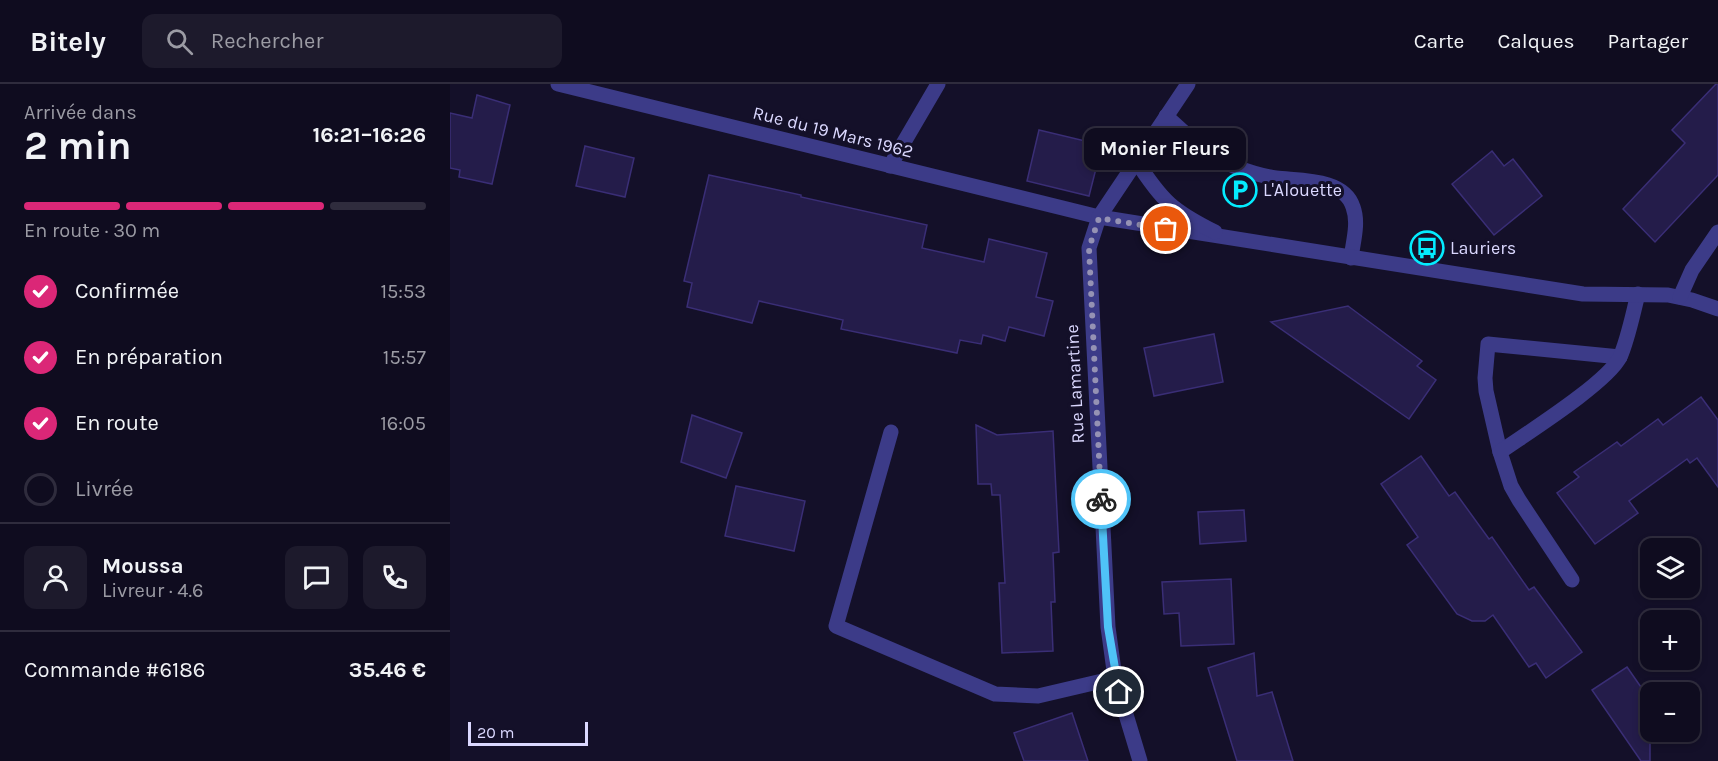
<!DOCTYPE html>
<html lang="fr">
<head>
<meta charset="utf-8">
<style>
  :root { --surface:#0f0c1f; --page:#1d1a2c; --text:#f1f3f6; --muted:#9b9ba4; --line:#2f2c3d; --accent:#db2777 }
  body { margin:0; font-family:Karla,sans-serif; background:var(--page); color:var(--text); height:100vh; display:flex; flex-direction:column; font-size:22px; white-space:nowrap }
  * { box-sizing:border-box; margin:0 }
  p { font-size:20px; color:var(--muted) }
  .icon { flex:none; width:33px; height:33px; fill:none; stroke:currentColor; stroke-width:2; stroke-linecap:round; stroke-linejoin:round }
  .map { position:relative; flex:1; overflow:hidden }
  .panel { display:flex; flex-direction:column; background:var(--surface); width:450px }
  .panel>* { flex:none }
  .buttons { position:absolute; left:1190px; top:454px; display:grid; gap:12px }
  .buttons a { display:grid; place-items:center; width:60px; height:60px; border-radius:12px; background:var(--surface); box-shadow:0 3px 9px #0003,0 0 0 2px var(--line); font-size:30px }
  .scale { position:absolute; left:18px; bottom:15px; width:120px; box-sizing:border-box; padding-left:6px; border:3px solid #dbd8ff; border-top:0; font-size:16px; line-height:21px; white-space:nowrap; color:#dbd8ff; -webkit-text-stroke:4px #141029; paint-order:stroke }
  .pin { position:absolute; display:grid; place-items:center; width:51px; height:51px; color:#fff; margin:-26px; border:3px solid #fff; border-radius:50%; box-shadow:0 2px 6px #0007 }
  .courier { position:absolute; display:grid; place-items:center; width:60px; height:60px; margin:-30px; border:4px solid #4fc3f7; border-radius:50%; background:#fff; color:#222; box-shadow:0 2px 8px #0007 }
  .bubble { position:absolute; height:42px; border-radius:12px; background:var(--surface); box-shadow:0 3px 9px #0003,0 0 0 2px var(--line); font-size:20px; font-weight:700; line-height:42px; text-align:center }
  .overview em { font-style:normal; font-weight:700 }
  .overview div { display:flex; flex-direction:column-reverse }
  .overview { display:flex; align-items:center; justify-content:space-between; height:102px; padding:0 24px }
  h1 { font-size:39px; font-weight:700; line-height:45px }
  .bar { display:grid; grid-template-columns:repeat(4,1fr); gap:9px 6px; align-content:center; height:72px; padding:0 24px }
  .bar i { height:8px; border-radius:4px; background:var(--line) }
  .bar .selected { background:var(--accent) }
  .bar p { grid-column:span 4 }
  .line { display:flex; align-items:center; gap:15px; padding:0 24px; border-top:2px solid var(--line) }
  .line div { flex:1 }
  .round { display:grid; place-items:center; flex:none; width:63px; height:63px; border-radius:12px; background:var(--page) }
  ol { padding:0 24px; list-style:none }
  li { display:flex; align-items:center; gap:18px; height:66px }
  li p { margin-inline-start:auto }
  li .icon { padding:6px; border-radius:50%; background:var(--accent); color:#fff; stroke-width:4 }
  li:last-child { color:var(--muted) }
  li i { width:33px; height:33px; border:3px solid var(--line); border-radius:50% }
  header { display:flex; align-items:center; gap:36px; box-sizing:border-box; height:84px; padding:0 30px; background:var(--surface); border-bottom:2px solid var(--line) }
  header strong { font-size:28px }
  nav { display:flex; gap:33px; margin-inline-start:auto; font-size:21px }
  .search { width:420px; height:54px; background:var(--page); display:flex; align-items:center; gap:15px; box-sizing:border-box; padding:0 21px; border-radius:12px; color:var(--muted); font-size:22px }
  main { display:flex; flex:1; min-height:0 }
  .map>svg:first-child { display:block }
</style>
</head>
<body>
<header>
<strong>Bitely</strong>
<div class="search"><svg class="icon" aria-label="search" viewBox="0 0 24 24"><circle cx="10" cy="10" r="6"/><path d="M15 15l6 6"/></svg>Rechercher</div>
<nav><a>Carte</a><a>Calques</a><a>Partager</a></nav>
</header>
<main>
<section class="panel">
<div class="overview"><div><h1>2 min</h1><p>Arrivée dans</p></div><em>16:21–16:26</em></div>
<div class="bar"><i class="selected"></i><i class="selected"></i><i class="selected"></i><i></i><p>En route · 30 m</p></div>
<ol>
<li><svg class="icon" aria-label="check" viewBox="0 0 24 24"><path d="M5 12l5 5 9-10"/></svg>Confirmée<p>15:53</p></li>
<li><svg class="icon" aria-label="check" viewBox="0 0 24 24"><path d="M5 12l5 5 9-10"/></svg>En préparation<p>15:57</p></li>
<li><svg class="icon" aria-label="check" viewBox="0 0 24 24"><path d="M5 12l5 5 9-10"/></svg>En route<p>16:05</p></li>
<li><i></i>Livrée</li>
</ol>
<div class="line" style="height:108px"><a class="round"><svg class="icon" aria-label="person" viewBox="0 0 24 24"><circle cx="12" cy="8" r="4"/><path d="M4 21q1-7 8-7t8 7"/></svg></a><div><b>Moussa</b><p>Livreur · 4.6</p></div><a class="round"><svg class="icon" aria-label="chat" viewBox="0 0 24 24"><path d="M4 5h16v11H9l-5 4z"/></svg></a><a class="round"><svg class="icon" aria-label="phone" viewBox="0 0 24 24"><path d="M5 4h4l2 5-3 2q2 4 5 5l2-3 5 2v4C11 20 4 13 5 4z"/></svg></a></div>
<div class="line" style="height:78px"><div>Commande #6186</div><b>35.46 €</b></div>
</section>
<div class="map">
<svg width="1268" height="677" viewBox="0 0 1268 677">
  <rect width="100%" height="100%" fill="#141029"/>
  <g fill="#241c4a" stroke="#3a2e76" stroke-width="1.5">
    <path d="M 1266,0 L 1268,0 L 1268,91 L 1205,158 L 1173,125 L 1235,59 L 1222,46 Z"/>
    <path d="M 27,11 L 60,21 L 42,100 L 9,93 L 10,86 L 0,84 L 0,29 L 22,34 Z"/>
    <path d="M 589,46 L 652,61 L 639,112 L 577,97 Z"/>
    <path d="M 135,62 L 184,74 L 175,113 L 126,102 Z"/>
    <path d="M 1042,67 L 1054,82 L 1063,75 L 1092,112 L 1044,151 L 1002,100 Z"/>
    <path d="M 259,91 L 351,111 L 351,113 L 477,141 L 472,164 L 534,178 L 539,155 L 597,169 L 586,213 L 603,217 L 594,252 L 559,243 L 555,257 L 533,251 L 531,260 L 510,256 L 507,269 L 391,245 L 393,236 L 309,217 L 302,239 L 237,223 L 242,199 L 234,197 Z"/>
    <path d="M 898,222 L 972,277 L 967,282 L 986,296 L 959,335 L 821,238 Z"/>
    <path d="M 764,250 L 773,298 L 704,312 L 694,264 Z"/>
    <path d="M 1251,313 L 1268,336 L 1268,403 L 1247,374 L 1240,379 L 1237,375 L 1179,417 L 1188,429 L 1145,460 L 1107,409 L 1129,393 L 1124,388 L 1167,358 L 1171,362 L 1208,335 L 1213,341 Z"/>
    <path d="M 242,331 L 292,349 L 276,394 L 231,378 Z"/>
    <path d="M 526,341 L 547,351 L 603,347 L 609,468 L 603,469 L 605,518 L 601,518 L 603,567 L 552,569 L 549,499 L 555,499 L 550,411 L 542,411 L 541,400 L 528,400 Z"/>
    <path d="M 971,372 L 999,412 L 1005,408 L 1039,455 L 1042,453 L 1079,506 L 1084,503 L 1132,568 L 1096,594 L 1086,579 L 1079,583 L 1043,531 L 1035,537 L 1022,537 L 1007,530 L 957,461 L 968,453 L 931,400 Z"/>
    <path d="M 286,402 L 355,417 L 344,467 L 275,452 Z"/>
    <path d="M 794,426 L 796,457 L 750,460 L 748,428 Z"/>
    <path d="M 781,495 L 784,560 L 731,562 L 729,529 L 714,530 L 712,498 Z"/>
    <path d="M 804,569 L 807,612 L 822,608 L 843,677 L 787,677 L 758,584 Z"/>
    <path d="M 1177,583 L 1200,616 L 1200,677 L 1191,677 L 1142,606 Z"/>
    <path d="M 622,629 L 638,677 L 574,677 L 564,649 Z"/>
  </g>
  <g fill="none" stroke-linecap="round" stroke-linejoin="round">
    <g stroke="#3c3b88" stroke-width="15">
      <path d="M 716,32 C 738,52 758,72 786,83 C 799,88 812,92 826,94 C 850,97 894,94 903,123 C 909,139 903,158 901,174"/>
      <path d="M 440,82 L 488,0"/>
      <path d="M 441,348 L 386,542 L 545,610 L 588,612 L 665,594"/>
      <path d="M 1050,368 L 1036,307 L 1035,294 L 1038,260 L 1170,273"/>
      <path d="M 1122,496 L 1069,416 L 1061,402 L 1050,368 C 1077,349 1157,299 1170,273 C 1178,255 1183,229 1188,210"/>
    </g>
    <g stroke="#3c3b88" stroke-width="15">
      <path d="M 108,0 L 649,133 L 1133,210 L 1218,211 L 1242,216 L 1268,225"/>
      <path d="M 687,78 C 712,117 723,127 765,148"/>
      <path d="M 1230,213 L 1242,186 L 1268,148"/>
      <path d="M 690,677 L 665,594 L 658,543 L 639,164 L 649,133 L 738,0"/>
    </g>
  </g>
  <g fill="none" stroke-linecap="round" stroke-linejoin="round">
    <path stroke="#9592b4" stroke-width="6" stroke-dasharray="0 10.8" d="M 651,415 L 639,164 L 649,134 L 716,145"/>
    <path stroke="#4fc3f7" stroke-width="8" d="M 651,415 L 658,543 L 669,608"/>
  </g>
  <defs>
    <symbol id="parking-ring" viewBox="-11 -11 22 22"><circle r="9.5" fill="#141029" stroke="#04ecff" stroke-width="1.5"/><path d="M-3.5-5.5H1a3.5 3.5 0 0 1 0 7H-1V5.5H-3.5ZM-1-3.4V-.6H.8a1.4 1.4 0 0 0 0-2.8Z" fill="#04ecff"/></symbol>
    <symbol id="bus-ring" viewBox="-11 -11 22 22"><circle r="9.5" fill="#141029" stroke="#04ecff" stroke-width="1.5"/><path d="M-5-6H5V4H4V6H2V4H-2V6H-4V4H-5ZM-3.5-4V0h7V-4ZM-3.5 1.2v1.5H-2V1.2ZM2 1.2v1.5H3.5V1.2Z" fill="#04ecff"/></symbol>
  </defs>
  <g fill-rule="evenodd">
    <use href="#parking-ring" x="771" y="87" width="38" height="38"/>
    <use href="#bus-ring" x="958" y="145" width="38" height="38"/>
  </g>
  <g text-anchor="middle" stroke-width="6" stroke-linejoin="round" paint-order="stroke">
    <g font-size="18" fill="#dbd8ff" stroke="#141029">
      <text transform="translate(383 48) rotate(14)" y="6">Rue du 19 Mars 1962</text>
      <text transform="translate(625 300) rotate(-93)" y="6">Rue Lamartine</text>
    </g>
    <g font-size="18" fill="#dbd8ff" stroke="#141029" text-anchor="start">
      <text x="813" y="112">L'Alouette</text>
      <text x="1000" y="170">Lauriers</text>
    </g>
  </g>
</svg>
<div class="buttons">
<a><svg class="icon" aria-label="layers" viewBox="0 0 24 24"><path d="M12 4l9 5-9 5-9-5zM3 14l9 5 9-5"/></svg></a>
<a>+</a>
<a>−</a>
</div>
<div class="scale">20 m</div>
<div class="pin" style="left:716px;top:145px;background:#ea580c"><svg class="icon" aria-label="bag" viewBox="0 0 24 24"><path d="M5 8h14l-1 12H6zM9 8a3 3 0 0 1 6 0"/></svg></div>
<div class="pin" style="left:669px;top:608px;background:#1f2937"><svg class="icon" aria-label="home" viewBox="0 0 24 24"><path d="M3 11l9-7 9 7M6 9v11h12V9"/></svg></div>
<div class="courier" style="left:651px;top:415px"><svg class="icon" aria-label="bike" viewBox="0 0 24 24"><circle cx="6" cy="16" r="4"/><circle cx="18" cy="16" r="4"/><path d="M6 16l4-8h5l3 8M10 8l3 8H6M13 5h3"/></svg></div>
<div class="bubble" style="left:634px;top:44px;width:162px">Monier Fleurs</div>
</div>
</main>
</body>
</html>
